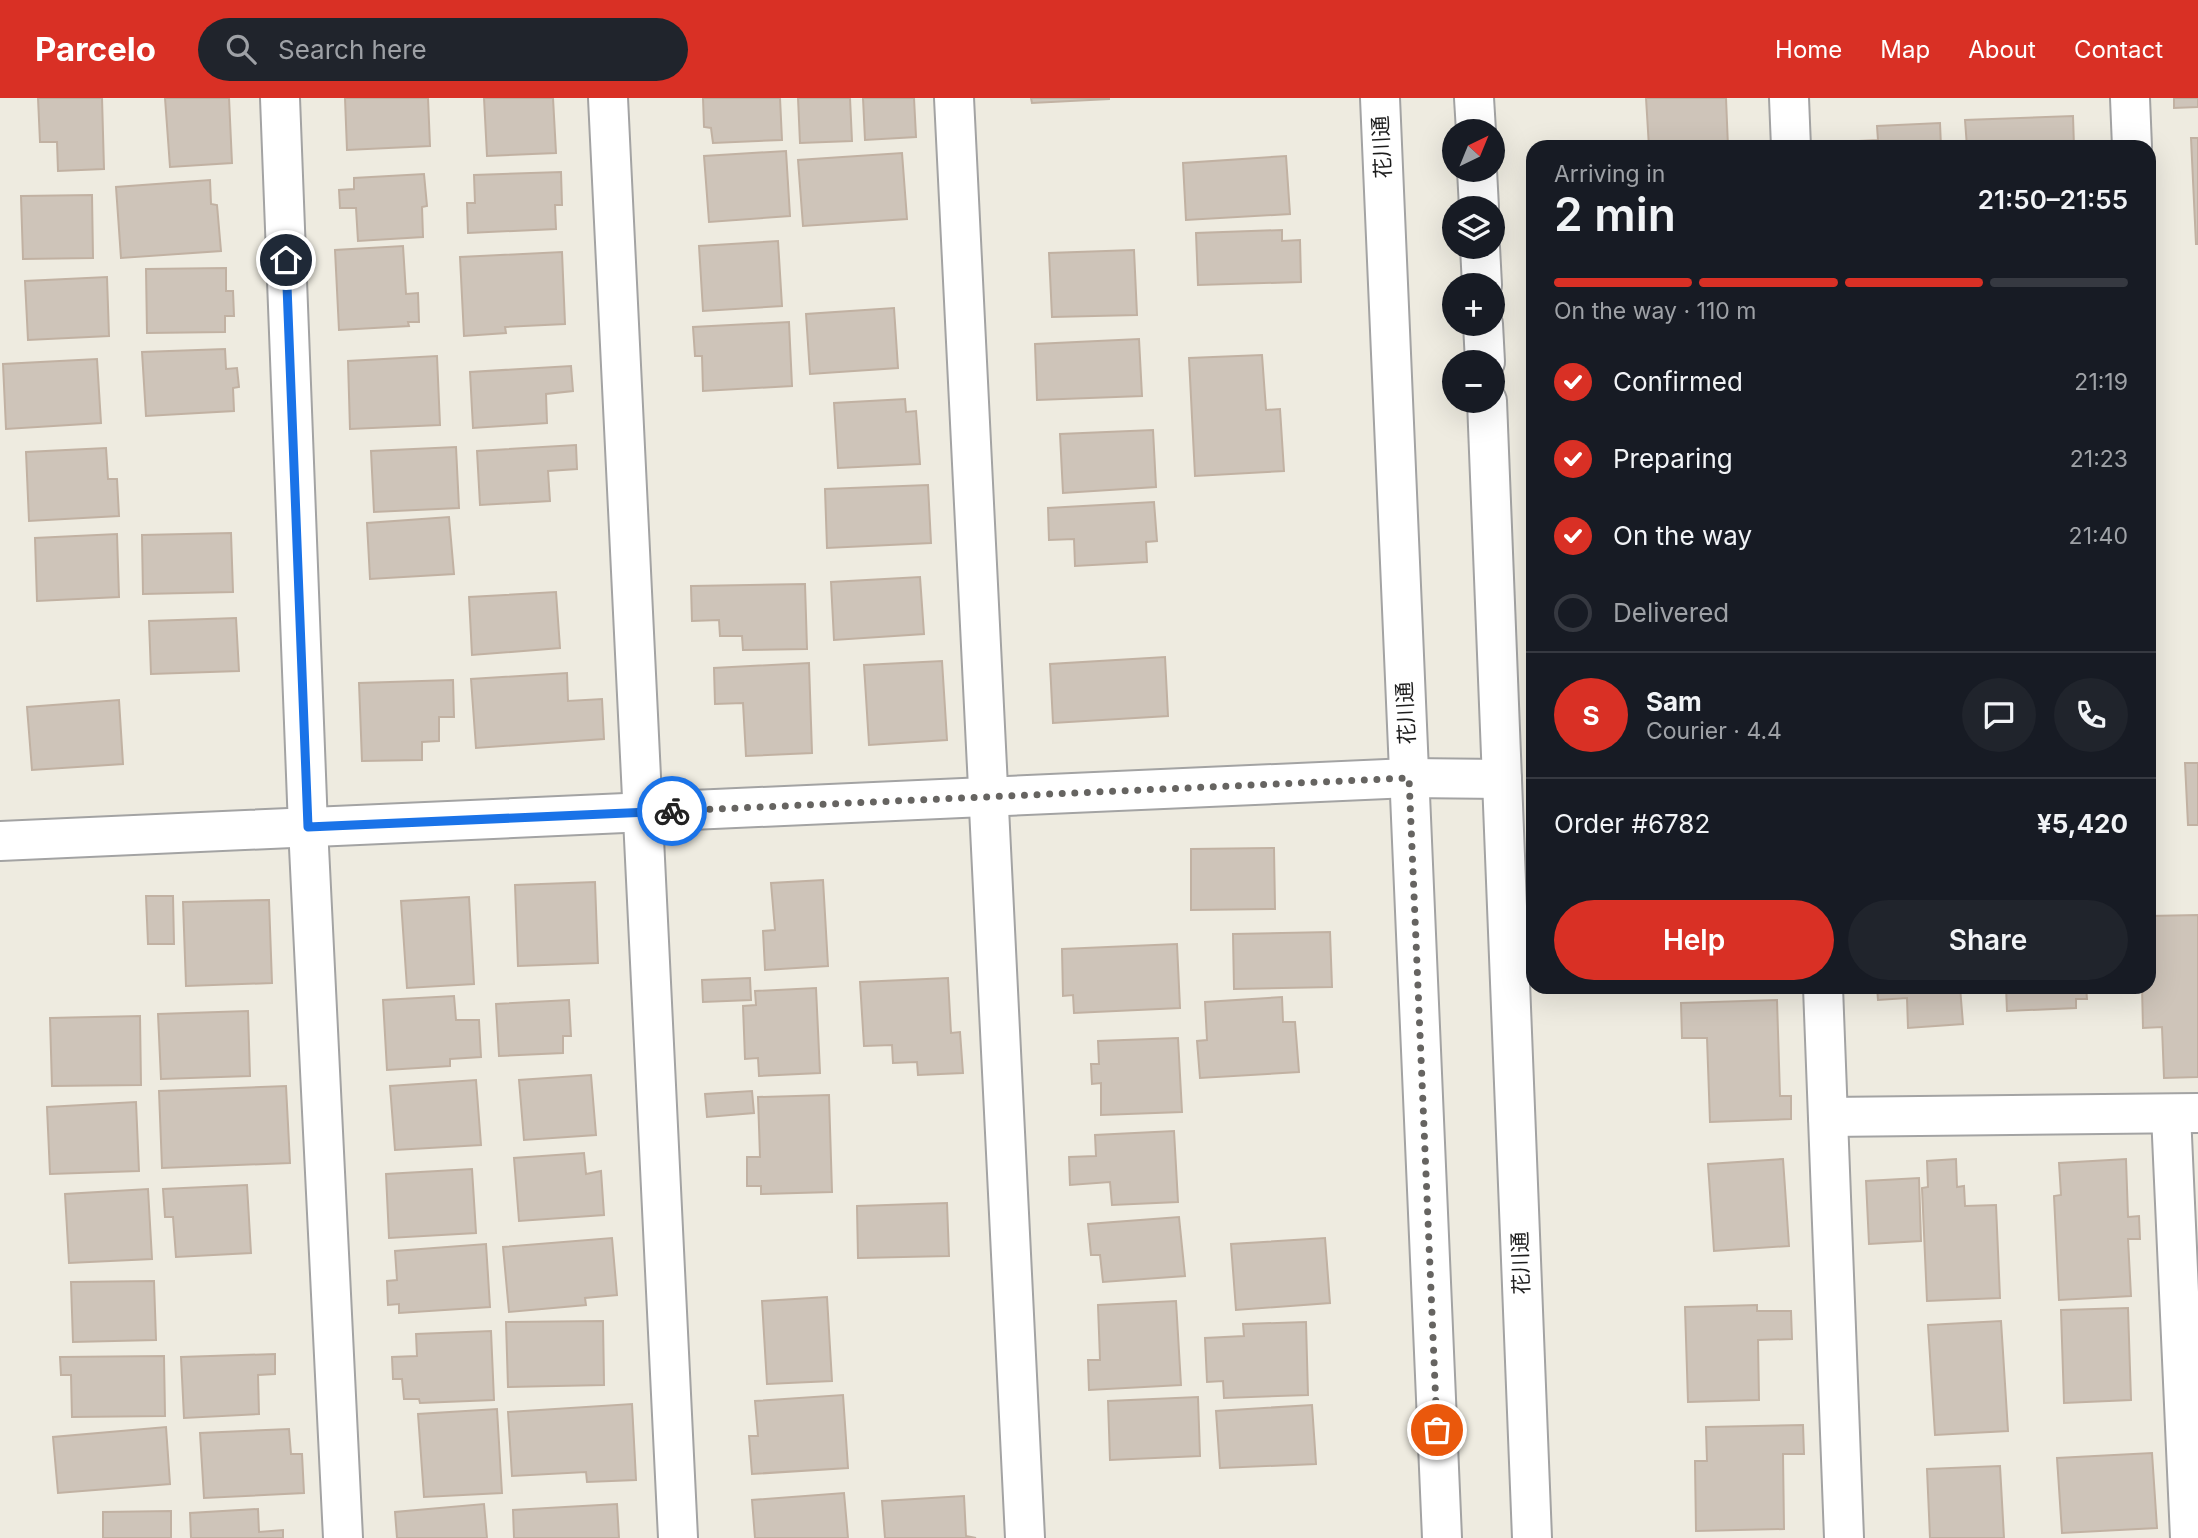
<!DOCTYPE html>
<html lang="en">
<head>
<meta charset="utf-8">
<style>
  :root { --surface:#171b24; --page:#20242c; --text:#f1f3f6; --muted:#9ea1a6; --line:#363941; --accent:#d93025 }
  body { margin:0; font-family:Inter,"Noto Sans JP",sans-serif; background:var(--page); color:var(--text); height:100vh; display:flex; flex-direction:column; font-size:26px; white-space:nowrap }
  * { box-sizing:border-box; margin:0 }
  p { font-size:23px; color:var(--muted) }
  .icon { flex:none; width:38px; height:38px; fill:none; stroke:currentColor; stroke-width:2; stroke-linecap:round; stroke-linejoin:round }
  .map { position:relative; flex:1; overflow:hidden }
  .side { position:absolute; left:1526px; top:42px; width:630px; height:854px; display:flex; flex-direction:column; background:var(--surface); border-radius:21px; box-shadow:0 7px 28px #0002 }
  .side>* { flex:none }
  .needle { width:46px; rotate:43deg }
  .buttons { position:absolute; left:1442px; top:21px; display:grid; gap:14px }
  .buttons a { display:grid; place-items:center; width:63px; height:63px; border-radius:50%; background:var(--surface); box-shadow:0 7px 28px #0002; font-size:35px }
  .pin { position:absolute; display:grid; place-items:center; width:60px; height:60px; color:#fff; margin:-30px; border:4px solid #fff; border-radius:50%; box-shadow:0 2px 7px #0007 }
  .courier { position:absolute; display:grid; place-items:center; width:70px; height:70px; margin:-35px; border:5px solid #1a73e8; border-radius:50%; background:#fff; color:#222; box-shadow:0 2px 9px #0007 }
  .summary em { font-style:normal; font-weight:600 }
  .summary div { display:flex; flex-direction:column-reverse }
  .summary { display:flex; align-items:center; justify-content:space-between; height:119px; padding:0 28px }
  h1 { font-size:46px; font-weight:600; line-height:52px }
  .bar { display:grid; grid-template-columns:repeat(4,1fr); gap:10px 7px; align-content:center; height:84px; padding:0 28px }
  .bar i { height:9px; border-radius:5px; background:var(--line) }
  .bar .active { background:var(--accent) }
  .bar p { grid-column:span 4 }
  .line { display:flex; align-items:center; gap:18px; padding:0 28px; border-top:2px solid var(--line) }
  .line div { flex:1 }
  .round { display:grid; place-items:center; flex:none; width:74px; height:74px; border-radius:37px; background:var(--page) }
  ol { padding:0 28px; list-style:none }
  li { display:flex; align-items:center; gap:21px; height:77px }
  li p { margin-inline-start:auto }
  li .icon { padding:7px; border-radius:50%; background:var(--accent); color:#fff; stroke-width:4 }
  li:last-child { color:var(--muted) }
  li i { width:38px; height:38px; border:4px solid var(--line); border-radius:50% }
  .primary-button { display:flex; gap:14px; margin-top:auto; padding:14px 28px }
  .primary-button a { flex:1; height:80px; border-radius:42px; background:var(--accent); color:#fff; font-size:28px; font-weight:600; line-height:80px; text-align:center }
  .primary-button a+a { background:var(--page); color:var(--text) }
  header { display:flex; align-items:center; gap:42px; box-sizing:border-box; height:98px; padding:0 35px; background:var(--accent); color:#fff }
  header strong { font-size:33px }
  nav { display:flex; gap:38px; margin-inline-start:auto; font-size:24px }
  .search { width:490px; height:63px; background:var(--page); display:flex; align-items:center; gap:18px; box-sizing:border-box; padding:0 24px; border-radius:38px; color:var(--muted); font-size:26px }
  .map>svg:first-child { display:block }
</style>
</head>
<body>
<header>
<strong>Parcelo</strong>
<div class="search"><svg class="icon" aria-label="search" viewBox="0 0 24 24"><circle cx="10" cy="10" r="6"/><path d="M15 15l6 6"/></svg>Search here</div>
<nav><a>Home</a><a>Map</a><a>About</a><a>Contact</a></nav>
</header>
<div class="map">
<svg width="2198" height="1440" viewBox="0 0 2198 1440">
  <rect width="100%" height="100%" fill="#eeebe0"/>
  <g fill="#cec4b9" stroke="#c1b1a2" stroke-width="2">
    <path d="M 38,0 L 102,0 L 104,71 L 58,73 L 57,44 L 40,44 Z"/>
    <path d="M 165,0 L 229,0 L 232,65 L 170,69 Z"/>
    <path d="M 345,0 L 428,0 L 430,48 L 347,52 Z"/>
    <path d="M 484,0 L 553,0 L 556,55 L 487,58 Z"/>
    <path d="M 703,0 L 780,0 L 782,42 L 713,45 L 711,30 L 704,29 Z"/>
    <path d="M 798,0 L 850,0 L 852,43 L 800,45 Z"/>
    <path d="M 863,0 L 914,0 L 916,39 L 865,42 Z"/>
    <path d="M 1031,0 L 1109,0 L 1109,1 L 1032,5 Z"/>
    <path d="M 1646,0 L 1726,0 L 1728,49 L 1649,49 Z"/>
    <path d="M 2174,0 L 2198,0 L 2198,9 L 2174,10 Z"/>
    <path d="M 2073,18 L 2074,49 L 1967,49 L 1965,22 Z"/>
    <path d="M 1940,25 L 1941,49 L 1861,49 L 1860,43 L 1878,42 L 1877,28 Z"/>
    <path d="M 2191,40 L 2198,40 L 2198,146 L 2196,146 Z"/>
    <path d="M 786,53 L 790,118 L 709,124 L 704,58 Z"/>
    <path d="M 902,55 L 907,121 L 803,128 L 798,62 Z"/>
    <path d="M 1286,58 L 1290,116 L 1186,122 L 1183,65 Z"/>
    <path d="M 561,74 L 562,107 L 555,107 L 556,131 L 468,135 L 467,105 L 475,105 L 474,77 Z"/>
    <path d="M 424,76 L 427,108 L 422,109 L 423,139 L 358,143 L 356,110 L 340,110 L 339,92 L 354,91 L 354,80 Z"/>
    <path d="M 210,82 L 211,106 L 217,107 L 221,153 L 121,160 L 116,89 Z"/>
    <path d="M 92,97 L 93,160 L 23,161 L 21,98 Z"/>
    <path d="M 1282,132 L 1282,143 L 1300,142 L 1301,184 L 1198,187 L 1196,135 Z"/>
    <path d="M 778,143 L 782,208 L 703,213 L 699,148 Z"/>
    <path d="M 403,148 L 406,196 L 418,195 L 419,224 L 408,224 L 409,228 L 339,232 L 335,152 Z"/>
    <path d="M 1134,152 L 1137,217 L 1052,219 L 1049,155 Z"/>
    <path d="M 562,154 L 565,226 L 505,229 L 506,235 L 464,238 L 460,159 Z"/>
    <path d="M 226,170 L 226,193 L 233,193 L 234,218 L 225,218 L 225,234 L 147,235 L 146,171 Z"/>
    <path d="M 107,179 L 109,238 L 28,242 L 25,183 Z"/>
    <path d="M 894,210 L 898,270 L 810,276 L 806,216 Z"/>
    <path d="M 789,224 L 792,288 L 703,293 L 702,258 L 695,258 L 693,229 Z"/>
    <path d="M 1139,241 L 1142,298 L 1037,302 L 1035,246 Z"/>
    <path d="M 225,251 L 226,271 L 237,270 L 239,289 L 233,290 L 234,313 L 146,318 L 142,254 Z"/>
    <path d="M 1262,257 L 1266,312 L 1280,311 L 1284,373 L 1195,378 L 1189,260 Z"/>
    <path d="M 437,258 L 440,327 L 350,331 L 348,263 Z"/>
    <path d="M 97,261 L 101,325 L 6,331 L 3,266 Z"/>
    <path d="M 571,268 L 573,293 L 546,296 L 547,325 L 473,330 L 470,274 Z"/>
    <path d="M 905,301 L 906,314 L 916,313 L 920,366 L 838,370 L 834,305 Z"/>
    <path d="M 1153,332 L 1156,389 L 1063,395 L 1060,336 Z"/>
    <path d="M 576,347 L 577,371 L 548,373 L 550,403 L 480,407 L 477,353 Z"/>
    <path d="M 456,349 L 459,410 L 374,414 L 371,353 Z"/>
    <path d="M 106,350 L 108,381 L 117,381 L 119,418 L 29,423 L 26,354 Z"/>
    <path d="M 928,387 L 931,445 L 827,450 L 825,391 Z"/>
    <path d="M 1154,404 L 1157,443 L 1146,444 L 1147,464 L 1075,468 L 1074,441 L 1049,442 L 1048,410 Z"/>
    <path d="M 449,419 L 454,476 L 370,481 L 367,425 Z"/>
    <path d="M 231,435 L 233,494 L 143,496 L 142,437 Z"/>
    <path d="M 117,436 L 119,499 L 37,503 L 35,440 Z"/>
    <path d="M 920,479 L 924,536 L 834,542 L 831,484 Z"/>
    <path d="M 805,486 L 807,551 L 743,552 L 742,538 L 720,538 L 719,522 L 692,523 L 691,488 Z"/>
    <path d="M 556,494 L 560,550 L 472,557 L 469,499 Z"/>
    <path d="M 236,520 L 239,573 L 151,576 L 149,523 Z"/>
    <path d="M 1165,559 L 1168,618 L 1053,625 L 1050,566 Z"/>
    <path d="M 942,563 L 947,642 L 869,647 L 864,567 Z"/>
    <path d="M 809,565 L 812,655 L 746,658 L 743,605 L 715,606 L 714,570 Z"/>
    <path d="M 567,575 L 568,603 L 602,601 L 604,641 L 476,650 L 471,581 Z"/>
    <path d="M 453,582 L 454,619 L 439,619 L 439,643 L 422,644 L 422,662 L 362,663 L 359,585 Z"/>
    <path d="M 119,602 L 123,666 L 32,672 L 27,609 Z"/>
    <path d="M 2185,665 L 2198,665 L 2198,727 L 2188,727 Z"/>
    <path d="M 1274,750 L 1275,811 L 1191,812 L 1191,751 Z"/>
    <path d="M 823,782 L 828,868 L 765,872 L 763,833 L 775,832 L 771,785 Z"/>
    <path d="M 595,784 L 598,865 L 518,868 L 515,787 Z"/>
    <path d="M 146,798 L 173,798 L 174,846 L 148,846 Z"/>
    <path d="M 469,799 L 474,886 L 407,890 L 401,803 Z"/>
    <path d="M 269,802 L 272,885 L 186,888 L 183,804 Z"/>
    <path d="M 2198,817 L 2198,979 L 2164,980 L 2162,929 L 2143,930 L 2142,889 L 2149,889 L 2149,818 Z"/>
    <path d="M 1330,834 L 1332,889 L 1234,891 L 1233,836 Z"/>
    <path d="M 1177,846 L 1180,910 L 1074,915 L 1073,897 L 1063,898 L 1062,851 Z"/>
    <path d="M 750,880 L 751,902 L 703,904 L 702,882 Z"/>
    <path d="M 948,880 L 951,935 L 960,934 L 963,975 L 918,977 L 917,964 L 893,965 L 892,947 L 864,948 L 860,884 Z"/>
    <path d="M 1877,889 L 1960,889 L 1963,926 L 1908,930 L 1907,900 L 1878,902 Z"/>
    <path d="M 2006,889 L 2086,889 L 2087,901 L 2076,901 L 2076,910 L 2007,913 Z"/>
    <path d="M 816,890 L 820,975 L 759,978 L 758,960 L 745,961 L 743,908 L 756,907 L 755,893 Z"/>
    <path d="M 454,898 L 456,922 L 479,922 L 481,959 L 450,961 L 450,968 L 387,972 L 383,902 Z"/>
    <path d="M 1282,899 L 1283,924 L 1295,924 L 1299,974 L 1200,980 L 1197,943 L 1207,942 L 1205,904 Z"/>
    <path d="M 569,902 L 571,938 L 563,938 L 563,955 L 499,958 L 496,906 Z"/>
    <path d="M 1777,902 L 1780,998 L 1791,998 L 1791,1021 L 1710,1024 L 1707,940 L 1682,940 L 1681,905 Z"/>
    <path d="M 248,913 L 250,978 L 161,981 L 158,916 Z"/>
    <path d="M 140,918 L 141,987 L 52,988 L 50,920 Z"/>
    <path d="M 1178,940 L 1182,1014 L 1101,1017 L 1101,985 L 1092,986 L 1091,966 L 1099,966 L 1098,943 Z"/>
    <path d="M 591,977 L 596,1037 L 524,1042 L 519,982 Z"/>
    <path d="M 476,982 L 481,1047 L 395,1052 L 390,988 Z"/>
    <path d="M 286,988 L 290,1065 L 162,1070 L 159,993 Z"/>
    <path d="M 752,993 L 754,1015 L 707,1019 L 705,996 Z"/>
    <path d="M 829,997 L 832,1094 L 761,1096 L 761,1088 L 747,1088 L 747,1059 L 760,1059 L 758,999 Z"/>
    <path d="M 136,1004 L 139,1073 L 50,1076 L 47,1009 Z"/>
    <path d="M 1174,1033 L 1178,1104 L 1112,1107 L 1110,1084 L 1070,1087 L 1069,1059 L 1096,1058 L 1095,1037 Z"/>
    <path d="M 584,1055 L 586,1076 L 601,1073 L 604,1117 L 519,1123 L 514,1060 Z"/>
    <path d="M 1783,1061 L 1789,1148 L 1714,1153 L 1708,1066 Z"/>
    <path d="M 1956,1061 L 1957,1089 L 1964,1088 L 1965,1108 L 1996,1107 L 2000,1200 L 1927,1203 L 1922,1090 L 1928,1089 L 1927,1063 Z"/>
    <path d="M 2126,1061 L 2128,1119 L 2139,1118 L 2140,1141 L 2128,1141 L 2131,1198 L 2059,1202 L 2054,1098 L 2061,1097 L 2059,1065 Z"/>
    <path d="M 472,1071 L 476,1135 L 389,1140 L 386,1076 Z"/>
    <path d="M 1919,1080 L 1921,1143 L 1869,1146 L 1866,1083 Z"/>
    <path d="M 247,1087 L 251,1155 L 176,1159 L 173,1119 L 165,1119 L 163,1091 Z"/>
    <path d="M 148,1091 L 152,1161 L 69,1165 L 65,1096 Z"/>
    <path d="M 947,1105 L 949,1158 L 858,1160 L 857,1108 Z"/>
    <path d="M 1179,1119 L 1185,1178 L 1103,1184 L 1100,1157 L 1091,1157 L 1088,1126 Z"/>
    <path d="M 612,1140 L 617,1197 L 585,1200 L 586,1207 L 509,1214 L 503,1149 Z"/>
    <path d="M 1325,1140 L 1330,1205 L 1236,1212 L 1231,1146 Z"/>
    <path d="M 486,1146 L 490,1209 L 399,1215 L 399,1206 L 388,1207 L 387,1183 L 397,1182 L 395,1153 Z"/>
    <path d="M 154,1183 L 156,1242 L 73,1244 L 71,1184 Z"/>
    <path d="M 827,1199 L 832,1283 L 767,1286 L 762,1203 Z"/>
    <path d="M 1176,1203 L 1181,1287 L 1089,1292 L 1088,1262 L 1100,1262 L 1098,1207 Z"/>
    <path d="M 1757,1207 L 1757,1213 L 1791,1213 L 1792,1241 L 1758,1242 L 1759,1302 L 1688,1304 L 1685,1209 Z"/>
    <path d="M 2128,1210 L 2131,1302 L 2064,1305 L 2061,1212 Z"/>
    <path d="M 603,1223 L 604,1287 L 508,1289 L 506,1224 Z"/>
    <path d="M 2001,1223 L 2008,1333 L 1935,1337 L 1928,1227 Z"/>
    <path d="M 1306,1224 L 1308,1297 L 1224,1300 L 1223,1283 L 1207,1284 L 1205,1240 L 1244,1238 L 1243,1226 Z"/>
    <path d="M 491,1233 L 494,1302 L 420,1305 L 419,1301 L 404,1301 L 402,1281 L 393,1281 L 392,1259 L 417,1258 L 416,1236 Z"/>
    <path d="M 275,1256 L 275,1276 L 258,1277 L 259,1316 L 184,1320 L 181,1259 Z"/>
    <path d="M 164,1258 L 165,1318 L 72,1319 L 71,1277 L 61,1277 L 60,1259 Z"/>
    <path d="M 843,1297 L 848,1370 L 752,1376 L 749,1338 L 758,1338 L 755,1303 Z"/>
    <path d="M 1198,1299 L 1200,1358 L 1110,1362 L 1108,1303 Z"/>
    <path d="M 632,1306 L 636,1382 L 587,1384 L 586,1374 L 512,1378 L 508,1314 Z"/>
    <path d="M 1312,1307 L 1316,1366 L 1220,1370 L 1216,1313 Z"/>
    <path d="M 497,1311 L 502,1395 L 424,1399 L 418,1316 Z"/>
    <path d="M 1803,1327 L 1804,1356 L 1783,1356 L 1784,1431 L 1696,1433 L 1695,1363 L 1707,1363 L 1706,1329 Z"/>
    <path d="M 166,1329 L 170,1386 L 58,1395 L 53,1339 Z"/>
    <path d="M 289,1331 L 291,1356 L 302,1356 L 304,1395 L 204,1400 L 200,1335 Z"/>
    <path d="M 2152,1355 L 2157,1430 L 2062,1435 L 2057,1360 Z"/>
    <path d="M 2000,1368 L 2004,1440 L 1930,1440 L 1927,1371 Z"/>
    <path d="M 844,1395 L 848,1440 L 755,1440 L 752,1402 Z"/>
    <path d="M 964,1398 L 966,1438 L 976,1440 L 885,1440 L 882,1403 Z"/>
    <path d="M 484,1406 L 487,1440 L 397,1440 L 395,1414 Z"/>
    <path d="M 617,1406 L 619,1440 L 514,1440 L 513,1412 Z"/>
    <path d="M 258,1411 L 259,1434 L 283,1432 L 283,1440 L 191,1440 L 190,1415 Z"/>
    <path d="M 171,1413 L 171,1440 L 103,1440 L 103,1414 Z"/>
  </g>
  <g fill="none" stroke-linecap="round" stroke-linejoin="round">
    <defs>
      <g id="minor">
        <path d="M 280,0 L 308,729 L 343,1440"/>
        <path d="M 608,0 L 678,1440"/>
        <path d="M 954,0 L 1025,1440"/>
        <path d="M 1380,0 L 1442,1440"/>
        <path d="M 1474,0 L 1476,33"/>
        <path d="M 1789,0 L 1791,49"/>
        <path d="M 2130,0 L 2132,49"/>
        <path d="M 1477,72 L 1479,110"/>
        <path d="M 1480,149 L 1482,187"/>
        <path d="M 1483,226 L 1485,264"/>
        <path d="M 1487,303 L 1532,1440"/>
        <path d="M 0,743 L 1409,680 L 1502,681"/>
        <path d="M 1823,889 L 1844,1440"/>
        <path d="M 2171,1016 L 2190,1440"/>
        <path d="M 1828,1019 L 2198,1015"/>
      </g>
    </defs>
    <use href="#minor" stroke="#a3a3a3" stroke-width="42"/>
    <use href="#minor" stroke="#fff" stroke-width="38"/>
  </g>
  <g fill="none" stroke-linecap="round" stroke-linejoin="round">
    <path stroke="#666461" stroke-width="7" stroke-dasharray="0 12.6" d="M 672,713 L 1409,680 L 1437,1332"/>
    <path stroke="#1a73e8" stroke-width="9" d="M 286,162 L 308,729 L 672,713"/>
  </g>
  <g text-anchor="middle" stroke-width="7" stroke-linejoin="round" paint-order="stroke">
    <g font-size="21" fill="#1c1c1c" stroke="#fff">
      <text transform="translate(1382 49) rotate(-93)" y="7">花川通</text>
      <text transform="translate(1406 615) rotate(-93)" y="7">花川通</text>
      <text transform="translate(1521 1165) rotate(-92)" y="7">花川通</text>
    </g>
  </g>
</svg>
<div class="buttons">
<a><svg class="needle" viewBox="-14 -14 28 28"><path d="M0-13l5 13h-10z" fill="#e53935"/><path d="M0 13l5-13h-10z" fill="#9ea1a6"/></svg></a>
<a><svg class="icon" aria-label="layers" viewBox="0 0 24 24"><path d="M12 4l9 5-9 5-9-5zM3 14l9 5 9-5"/></svg></a>
<a>+</a>
<a>−</a>
</div>
<div class="pin" style="left:1437px;top:1332px;background:#ea580c"><svg class="icon" aria-label="bag" viewBox="0 0 24 24"><path d="M5 8h14l-1 12H6zM9 8a3 3 0 0 1 6 0"/></svg></div>
<div class="pin" style="left:286px;top:162px;background:#1f2937"><svg class="icon" aria-label="home" viewBox="0 0 24 24"><path d="M3 11l9-7 9 7M6 9v11h12V9"/></svg></div>
<div class="courier" style="left:672px;top:713px"><svg class="icon" aria-label="bike" viewBox="0 0 24 24"><circle cx="6" cy="16" r="4"/><circle cx="18" cy="16" r="4"/><path d="M6 16l4-8h5l3 8M10 8l3 8H6M13 5h3"/></svg></div>
<section class="side">
<div class="summary"><div><h1>2 min</h1><p>Arriving in</p></div><em>21:50–21:55</em></div>
<div class="bar"><i class="active"></i><i class="active"></i><i class="active"></i><i></i><p>On the way · 110 m</p></div>
<ol>
<li><svg class="icon" aria-label="check" viewBox="0 0 24 24"><path d="M5 12l5 5 9-10"/></svg>Confirmed<p>21:19</p></li>
<li><svg class="icon" aria-label="check" viewBox="0 0 24 24"><path d="M5 12l5 5 9-10"/></svg>Preparing<p>21:23</p></li>
<li><svg class="icon" aria-label="check" viewBox="0 0 24 24"><path d="M5 12l5 5 9-10"/></svg>On the way<p>21:40</p></li>
<li><i></i>Delivered</li>
</ol>
<div class="line" style="height:126px"><b class="round" style="background:var(--accent);color:#fff">S</b><div><b>Sam</b><p>Courier · 4.4</p></div><a class="round"><svg class="icon" aria-label="chat" viewBox="0 0 24 24"><path d="M4 5h16v11H9l-5 4z"/></svg></a><a class="round"><svg class="icon" aria-label="phone" viewBox="0 0 24 24"><path d="M5 4h4l2 5-3 2q2 4 5 5l2-3 5 2v4C11 20 4 13 5 4z"/></svg></a></div>
<div class="line" style="height:91px"><div>Order #6782</div><b>¥5,420</b></div>
<div class="primary-button"><a>Help</a><a>Share</a></div>
</section>
</div>
</body>
</html>
